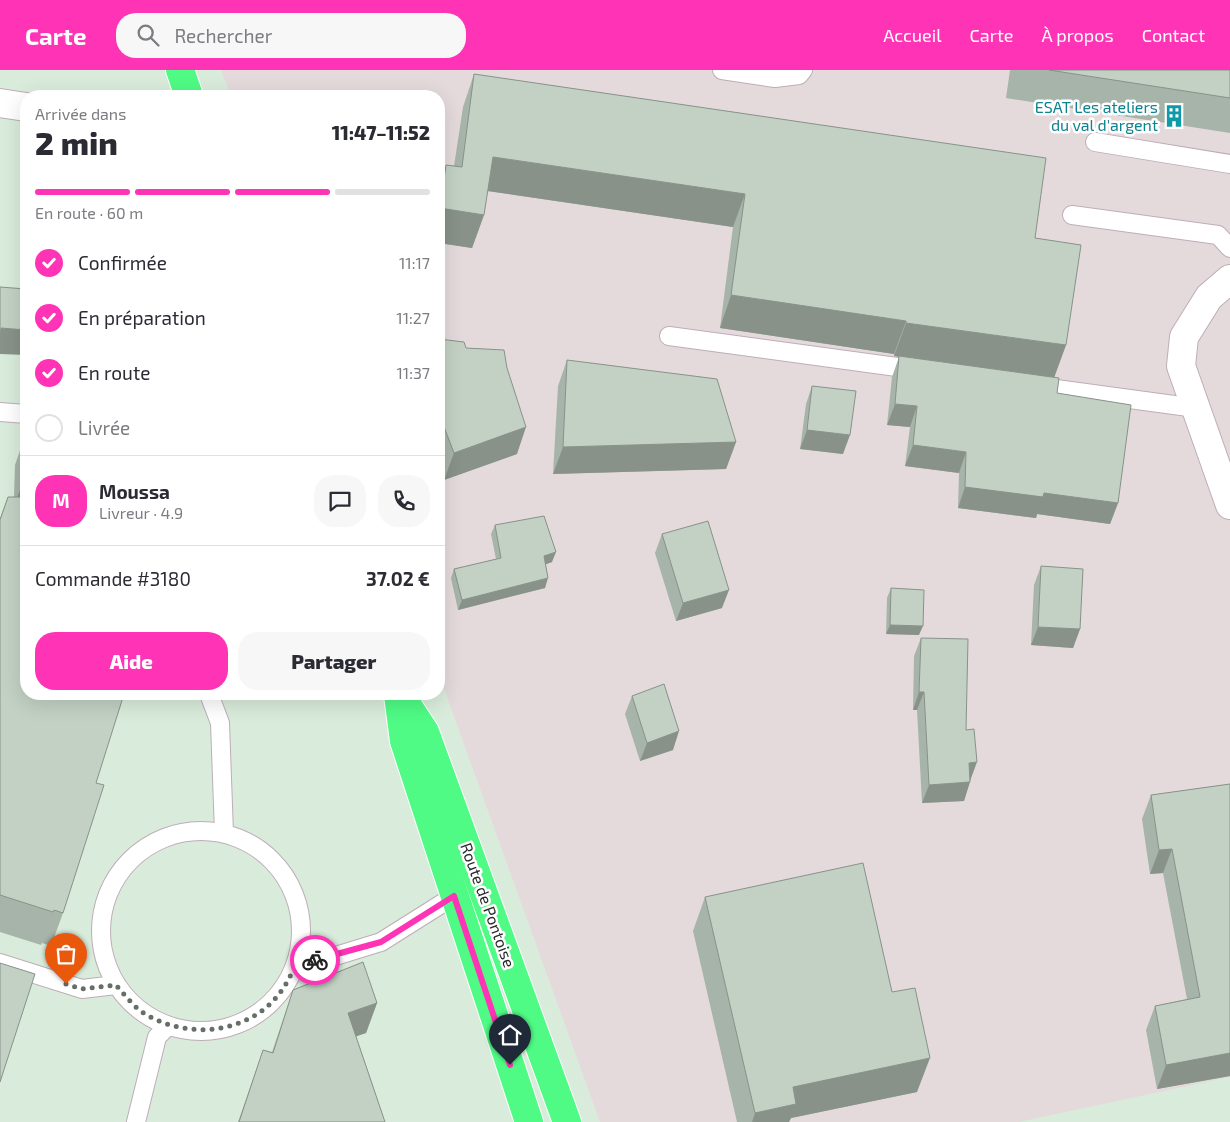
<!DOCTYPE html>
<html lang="fr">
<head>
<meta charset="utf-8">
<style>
  :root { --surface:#fff; --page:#f7f7f7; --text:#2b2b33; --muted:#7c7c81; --line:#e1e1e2; --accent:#ff33b5 }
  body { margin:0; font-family:"Exo 2",sans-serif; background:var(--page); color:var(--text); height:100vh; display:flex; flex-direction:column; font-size:19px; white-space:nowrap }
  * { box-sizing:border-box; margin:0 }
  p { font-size:16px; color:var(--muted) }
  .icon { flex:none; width:28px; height:28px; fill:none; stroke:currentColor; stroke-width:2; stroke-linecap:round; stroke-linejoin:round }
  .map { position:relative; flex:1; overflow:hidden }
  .drawer { position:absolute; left:20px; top:20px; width:425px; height:610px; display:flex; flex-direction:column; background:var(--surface); border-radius:20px; box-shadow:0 5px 20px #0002 }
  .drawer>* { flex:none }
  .pin { position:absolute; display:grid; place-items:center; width:42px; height:42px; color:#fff; margin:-51px -21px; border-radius:50% 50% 50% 0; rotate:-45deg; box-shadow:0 0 5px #0007 }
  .pin .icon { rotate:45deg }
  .courier { position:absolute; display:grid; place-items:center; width:50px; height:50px; margin:-25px; border:4px solid #ff33b5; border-radius:50%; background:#fff; color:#222; box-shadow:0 1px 6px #0007 }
  .head em { font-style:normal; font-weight:800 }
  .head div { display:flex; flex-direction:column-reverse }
  .head { display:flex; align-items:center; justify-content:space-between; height:85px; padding:0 15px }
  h1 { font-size:32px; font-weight:800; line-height:38px }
  .bar { display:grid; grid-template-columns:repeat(4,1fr); gap:8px 5px; align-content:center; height:60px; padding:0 15px }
  .bar i { height:6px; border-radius:4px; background:var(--line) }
  .bar .on { background:var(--accent) }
  .bar p { grid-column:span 4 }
  .line { display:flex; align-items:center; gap:12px; padding:0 15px; border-top:1px solid var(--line) }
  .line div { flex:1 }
  .round { display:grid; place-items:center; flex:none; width:52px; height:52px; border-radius:20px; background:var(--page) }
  ol { padding:0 15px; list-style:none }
  li { display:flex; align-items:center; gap:15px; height:55px }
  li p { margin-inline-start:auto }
  li .icon { padding:5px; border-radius:50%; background:var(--accent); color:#fff; stroke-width:4 }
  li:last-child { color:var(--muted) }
  li i { width:28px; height:28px; border:2px solid var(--line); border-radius:50% }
  .action { display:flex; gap:10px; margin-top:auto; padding:10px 15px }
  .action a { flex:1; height:58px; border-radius:20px; background:var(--accent); color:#fff; font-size:20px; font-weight:800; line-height:58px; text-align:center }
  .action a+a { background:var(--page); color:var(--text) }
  header { display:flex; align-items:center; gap:30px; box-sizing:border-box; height:70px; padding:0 25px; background:var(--accent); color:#fff }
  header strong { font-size:24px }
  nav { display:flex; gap:28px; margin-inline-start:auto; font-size:18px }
  .search { width:350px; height:45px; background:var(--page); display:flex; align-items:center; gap:12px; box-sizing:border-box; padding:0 18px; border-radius:20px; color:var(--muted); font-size:19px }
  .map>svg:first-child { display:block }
</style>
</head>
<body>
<header>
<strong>Carte</strong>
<div class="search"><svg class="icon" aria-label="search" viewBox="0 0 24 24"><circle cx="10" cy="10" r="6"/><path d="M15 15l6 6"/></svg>Rechercher</div>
<nav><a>Accueil</a><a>Carte</a><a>À propos</a><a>Contact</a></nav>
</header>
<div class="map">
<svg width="1230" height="1052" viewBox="0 0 1230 1052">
  <rect width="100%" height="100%" fill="#d9ecdb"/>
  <path fill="#e4dadc" d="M 221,0 L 1230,0 L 1230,1007 L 1019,1052 L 600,1052 L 439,605 L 439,26 L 231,26 Z"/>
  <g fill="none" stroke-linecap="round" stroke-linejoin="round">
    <defs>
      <g id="lane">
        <path d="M 722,0 L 775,8 L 799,5 L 803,0"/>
        <path d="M 1095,72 L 1230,94"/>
        <path d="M 1072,145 L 1218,165 L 1230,178"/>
        <path d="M 669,266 L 919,300"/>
        <path d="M 1034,316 L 1196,338"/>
        <path d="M 0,342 L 26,344"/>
        <path d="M 209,624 L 220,653 L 224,763"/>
        <circle cx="201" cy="861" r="100"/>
        <path d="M 0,893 L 82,919 L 116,915"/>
        <path d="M 297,893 L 329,888 L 381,872 L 454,826"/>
        <path d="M 136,1052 L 157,967 L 168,956"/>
      </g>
      <g id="street">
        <path d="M 0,33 L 26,37"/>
        <path d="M 1230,209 L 1209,227 L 1184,267 L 1181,296 L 1230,435"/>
      </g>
      <g id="primary">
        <path d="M 180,0 L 189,26"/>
        <path d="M 400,624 L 425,662 L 567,1052"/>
        <path d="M 398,625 L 404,671 L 529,1052"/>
      </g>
    </defs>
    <use href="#lane" stroke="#beadb8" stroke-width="20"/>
    <use href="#street" stroke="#beadb8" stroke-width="30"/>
    <use href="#primary" stroke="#fff" stroke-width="30"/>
    <use href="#lane" stroke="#fff" stroke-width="18"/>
    <use href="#street" stroke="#fff" stroke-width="28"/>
    <use href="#primary" stroke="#4ffb85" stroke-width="28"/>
  </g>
  <g fill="#a7b4a9">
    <path d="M 1010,0 L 1230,0 L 1230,63 L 1006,28 Z"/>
    <path d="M 474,4 L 1035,168 L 1066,275 L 1054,307 L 1057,323 L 1118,433 L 1110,454 L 1037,444 L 1036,448 L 958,438 L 959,403 L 905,396 L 910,357 L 887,355 L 892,307 L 899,287 L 894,286 L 894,284 L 720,258 L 733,157 L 487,121 L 484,145 L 472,178 L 439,173 L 439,115 L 446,95 L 454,96 L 463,37 Z"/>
    <path d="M 439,269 L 466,278 L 517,384 L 444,410 L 439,396 Z"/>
    <path d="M 567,290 L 736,372 L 726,399 L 553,404 L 558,316 Z"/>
    <path d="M 812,316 L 843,384 L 800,379 L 806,334 Z"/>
    <path d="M 26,363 L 26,624 L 96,713 L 63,843 L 51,876 L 42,873 L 41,875 L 0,862 L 0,448 L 8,427 L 14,427 L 15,395 Z"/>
    <path d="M 495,455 L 552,492 L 546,494 L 545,518 L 458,540 L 451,508 L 454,499 L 496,489 L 491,464 Z"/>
    <path d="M 662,464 L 722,538 L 676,551 L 655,483 Z"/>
    <path d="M 1041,496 L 1080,559 L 1073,578 L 1031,575 L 1034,515 Z"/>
    <path d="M 891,518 L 919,565 L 886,564 L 887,528 Z"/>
    <path d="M 921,568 L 966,660 L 970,710 L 964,731 L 922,733 L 917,640 L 913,640 L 914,586 Z"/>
    <path d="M 632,626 L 673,680 L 640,691 L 625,644 Z"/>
    <path d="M 1230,714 L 1230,1006 L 1157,1019 L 1146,960 L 1155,936 L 1187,929 L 1163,803 L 1150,804 L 1142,749 L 1151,725 Z"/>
    <path d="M 705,827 L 892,922 L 917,1022 L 791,1048 L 789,1052 L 737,1052 L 693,861 Z"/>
    <path d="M 293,920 L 377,933 L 366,963 L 356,966 L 385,1052 L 238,1052 L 263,980 L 272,982 Z"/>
  </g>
  <g fill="#889289">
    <path d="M 493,87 L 745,124 L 733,157 L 481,120 Z"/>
    <path d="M 440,138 L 484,145 L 472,178 L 439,173 L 439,141 Z"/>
    <path d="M 731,225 L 906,251 L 894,284 L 720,258 Z"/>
    <path d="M 906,253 L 1066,275 L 1054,308 L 894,286 Z"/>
    <path d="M 1,258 L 26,260 L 26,285 L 0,284 L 0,261 Z"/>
    <path d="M 895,334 L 917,336 L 910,357 L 887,355 Z"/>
    <path d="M 526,357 L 517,384 L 444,410 L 454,383 Z"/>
    <path d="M 807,360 L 850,365 L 843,384 L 800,379 Z"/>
    <path d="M 736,372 L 726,399 L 553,404 L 563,377 Z"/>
    <path d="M 913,375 L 966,382 L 959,403 L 905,396 Z"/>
    <path d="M 25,406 L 26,407 L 26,441 L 13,439 Z"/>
    <path d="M 965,417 L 1044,423 L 1118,433 L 1110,454 L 1037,444 L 1036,448 L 958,438 Z"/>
    <path d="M 556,482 L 552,492 L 541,496 L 544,486 Z"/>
    <path d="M 548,508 L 545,518 L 458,540 L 462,530 Z"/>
    <path d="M 729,520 L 722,538 L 676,551 L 683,533 Z"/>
    <path d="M 890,555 L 923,556 L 919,565 L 886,564 Z"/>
    <path d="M 1038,557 L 1080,559 L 1073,578 L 1031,575 Z"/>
    <path d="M 919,622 L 924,622 L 917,640 L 913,640 Z"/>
    <path d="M 679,661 L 673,680 L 640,691 L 647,673 Z"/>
    <path d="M 977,692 L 970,711 L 969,693 Z"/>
    <path d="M 970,712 L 964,731 L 922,733 L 929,715 Z"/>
    <path d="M 1172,779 L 1163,803 L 1150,804 L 1159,780 Z"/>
    <path d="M 377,933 L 366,963 L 337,973 L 348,943 Z"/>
    <path d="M 1230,983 L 1230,1006 L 1157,1019 L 1166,995 Z"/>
    <path d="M 930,988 L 917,1022 L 791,1048 L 789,1052 L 752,1052 L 755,1043 L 793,1017 Z"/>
  </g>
  <g fill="#c2d1c4" stroke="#889289">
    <path d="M 1049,0 L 1230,0 L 1230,28 Z"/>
    <path d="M 474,4 L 1046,88 L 1035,168 L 1081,175 L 1066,275 L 906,253 L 906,251 L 731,225 L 745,124 L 493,87 L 484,145 L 440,138 L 446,95 L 462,97 Z"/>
    <path d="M 0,217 L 26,219 L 26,260 L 1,258 L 0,270 Z"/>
    <path d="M 439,269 L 464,272 L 466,278 L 504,280 L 507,298 L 526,357 L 454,383 L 439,344 Z"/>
    <path d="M 899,286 L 1059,308 L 1057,323 L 1131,335 L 1118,433 L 1044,423 L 1043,427 L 965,417 L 966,382 L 913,375 L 917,336 L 895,334 Z"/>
    <path d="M 567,290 L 717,309 L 736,372 L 563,377 Z"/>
    <path d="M 812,316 L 856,321 L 850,365 L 807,360 Z"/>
    <path d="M 26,377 L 26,407 L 25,406 Z"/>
    <path d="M 8,427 L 26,427 L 26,624 L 124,624 L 96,713 L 104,715 L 63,843 L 54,840 L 53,842 L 0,825 L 0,450 Z"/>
    <path d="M 544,446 L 556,482 L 544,486 L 548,508 L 462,530 L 454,499 L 501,488 L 495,455 Z"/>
    <path d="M 708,451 L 729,520 L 683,533 L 662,464 Z"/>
    <path d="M 1041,496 L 1083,499 L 1080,559 L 1038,557 Z"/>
    <path d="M 891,518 L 924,520 L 923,556 L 890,555 Z"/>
    <path d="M 921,568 L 968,569 L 966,660 L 974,659 L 977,692 L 969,693 L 970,712 L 929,715 L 924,622 L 919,622 Z"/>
    <path d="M 664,614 L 679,661 L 647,673 L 632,626 Z"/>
    <path d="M 1230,714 L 1230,983 L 1166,995 L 1155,936 L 1200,927 L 1172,779 L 1159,780 L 1151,725 Z"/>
    <path d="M 863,793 L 892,922 L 915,918 L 930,988 L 793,1017 L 796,1034 L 755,1043 L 705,827 Z"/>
    <path d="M 363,892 L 377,933 L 348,943 L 385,1052 L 239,1052 L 263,980 L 273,983 L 293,920 Z"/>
    <path d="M 0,893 L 35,904 L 0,1012 Z"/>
  </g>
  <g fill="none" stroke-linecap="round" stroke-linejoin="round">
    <path stroke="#676d67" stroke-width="5" stroke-dasharray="0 9" d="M 66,914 L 82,919 L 116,915 C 123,923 131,933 139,940 C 183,971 250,966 282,920 C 288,912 292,902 297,893 L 315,890"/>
    <path stroke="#ff33b5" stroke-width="6" d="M 315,890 L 381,872 L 454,826 L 510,995"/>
  </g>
  <defs>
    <symbol id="building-bare" viewBox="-9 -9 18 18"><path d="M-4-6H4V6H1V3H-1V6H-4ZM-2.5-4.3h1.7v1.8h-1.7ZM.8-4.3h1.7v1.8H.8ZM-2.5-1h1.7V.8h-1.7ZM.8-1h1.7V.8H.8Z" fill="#0f9aa8" stroke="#fff" stroke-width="2.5" paint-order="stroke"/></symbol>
  </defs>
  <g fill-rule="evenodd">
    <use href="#building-bare" x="1158" y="30" width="32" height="32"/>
  </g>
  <g text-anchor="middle" stroke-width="5" stroke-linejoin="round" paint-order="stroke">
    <g font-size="16" fill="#0d838f" stroke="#fff" text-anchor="end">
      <text x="1158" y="43">ESAT Les ateliers<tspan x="1158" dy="18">du val d'argent</tspan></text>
    </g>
    <g font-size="16" fill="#292929" stroke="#fff">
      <text transform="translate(488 835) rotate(70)" y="6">Route de Pontoise</text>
    </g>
  </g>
</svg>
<div class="pin" style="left:66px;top:914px;background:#ea580c"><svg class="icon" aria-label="bag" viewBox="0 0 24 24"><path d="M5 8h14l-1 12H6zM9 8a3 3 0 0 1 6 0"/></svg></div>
<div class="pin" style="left:510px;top:995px;background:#1f2937"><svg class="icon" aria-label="home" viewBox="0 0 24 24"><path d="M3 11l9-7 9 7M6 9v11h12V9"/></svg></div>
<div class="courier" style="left:315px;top:890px"><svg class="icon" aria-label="bike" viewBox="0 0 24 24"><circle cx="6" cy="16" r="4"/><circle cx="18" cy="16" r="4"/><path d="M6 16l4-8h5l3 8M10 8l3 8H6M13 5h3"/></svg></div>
<section class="drawer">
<div class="head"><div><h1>2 min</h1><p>Arrivée dans</p></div><em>11:47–11:52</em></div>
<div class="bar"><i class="on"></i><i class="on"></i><i class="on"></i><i></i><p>En route · 60 m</p></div>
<ol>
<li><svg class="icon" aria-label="check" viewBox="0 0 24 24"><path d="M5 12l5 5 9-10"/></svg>Confirmée<p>11:17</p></li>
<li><svg class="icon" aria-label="check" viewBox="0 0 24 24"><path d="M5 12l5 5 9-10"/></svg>En préparation<p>11:27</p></li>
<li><svg class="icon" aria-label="check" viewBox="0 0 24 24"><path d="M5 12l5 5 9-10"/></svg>En route<p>11:37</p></li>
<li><i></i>Livrée</li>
</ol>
<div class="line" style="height:90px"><b class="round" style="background:var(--accent);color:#fff">M</b><div><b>Moussa</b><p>Livreur · 4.9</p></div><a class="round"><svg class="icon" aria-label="chat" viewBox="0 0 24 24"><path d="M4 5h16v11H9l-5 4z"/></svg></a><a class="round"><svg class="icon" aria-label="phone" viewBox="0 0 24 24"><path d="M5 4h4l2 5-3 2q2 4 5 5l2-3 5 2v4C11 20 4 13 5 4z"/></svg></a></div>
<div class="line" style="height:65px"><div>Commande #3180</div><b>37.02 €</b></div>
<div class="action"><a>Aide</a><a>Partager</a></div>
</section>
</div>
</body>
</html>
